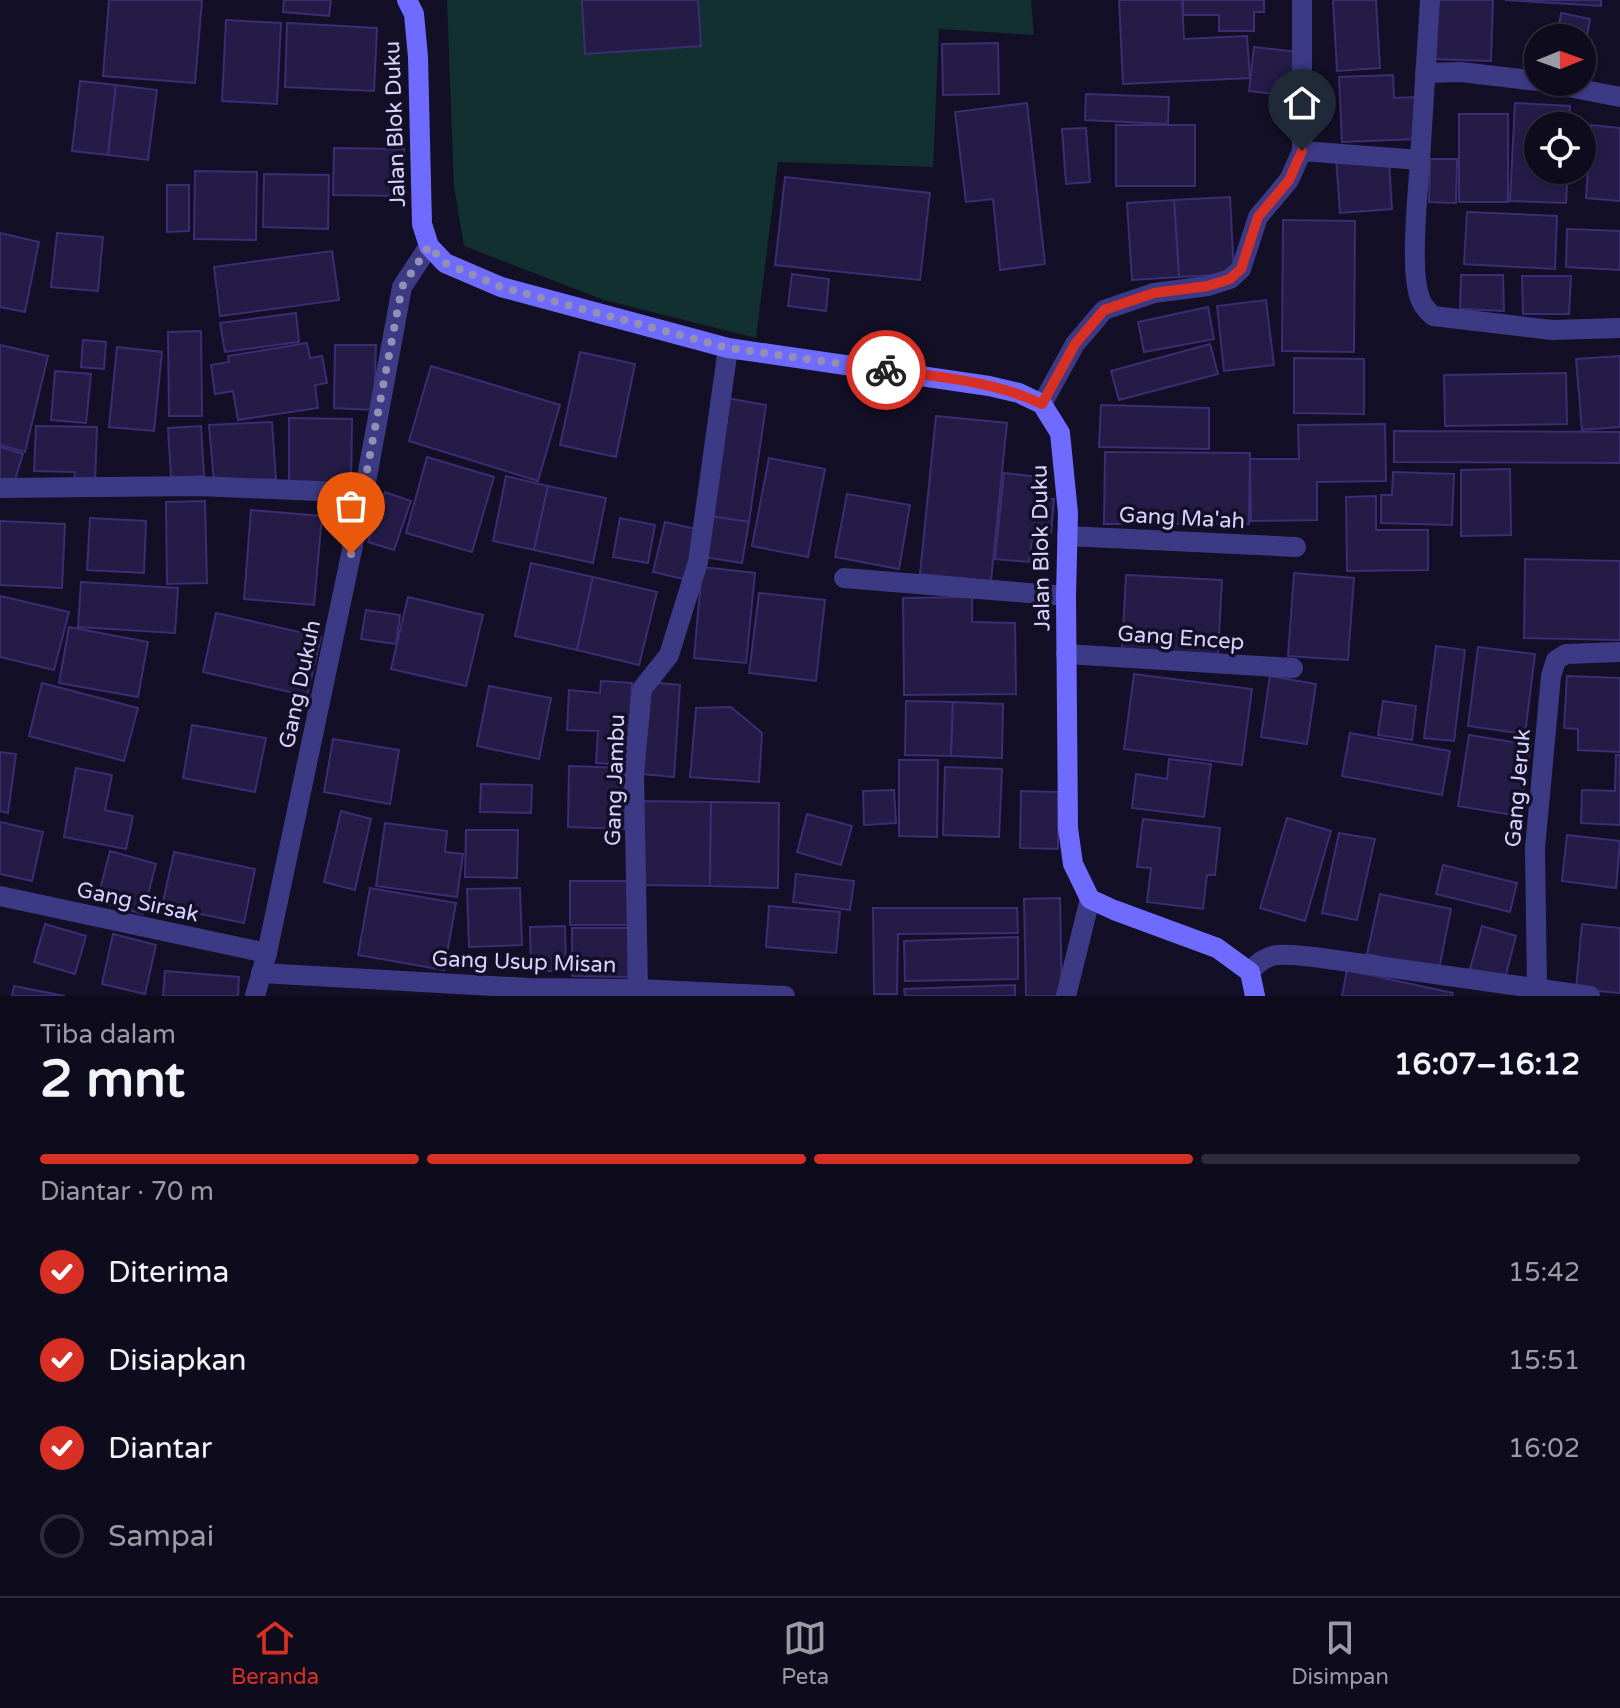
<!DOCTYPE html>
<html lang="id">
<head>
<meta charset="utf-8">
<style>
  :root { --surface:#0e0b1c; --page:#1c1929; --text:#f1f3f6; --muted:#9b9ba3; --line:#2e2b3b; --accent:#d93025 }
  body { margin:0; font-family:"Varela Round",sans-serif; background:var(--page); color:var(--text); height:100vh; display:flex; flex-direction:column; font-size:30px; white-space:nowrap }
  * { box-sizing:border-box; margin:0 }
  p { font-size:26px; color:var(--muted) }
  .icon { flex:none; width:44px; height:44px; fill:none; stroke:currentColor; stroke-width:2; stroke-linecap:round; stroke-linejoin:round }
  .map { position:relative; height:996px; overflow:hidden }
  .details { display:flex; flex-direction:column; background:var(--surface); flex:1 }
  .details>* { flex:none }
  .needle { width:52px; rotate:89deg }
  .controls { position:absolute; left:1524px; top:24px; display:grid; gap:16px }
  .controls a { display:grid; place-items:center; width:72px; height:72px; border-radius:50%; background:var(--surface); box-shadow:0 2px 6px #0004,0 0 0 2px var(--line); font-size:40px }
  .pin { position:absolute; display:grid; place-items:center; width:68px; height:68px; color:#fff; margin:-82px -34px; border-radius:50% 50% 50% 0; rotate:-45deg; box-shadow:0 0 8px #0007 }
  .pin .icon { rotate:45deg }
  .courier { position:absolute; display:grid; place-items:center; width:80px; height:80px; margin:-40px; border:6px solid #d93025; border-radius:50%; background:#fff; color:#222; box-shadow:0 2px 10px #0007 }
  .summary em { font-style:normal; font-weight:700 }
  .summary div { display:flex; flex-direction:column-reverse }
  .summary { display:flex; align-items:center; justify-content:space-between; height:136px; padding:0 40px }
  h1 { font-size:52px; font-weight:700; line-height:60px }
  .bar { display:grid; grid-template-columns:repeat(4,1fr); gap:12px 8px; align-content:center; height:96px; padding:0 40px }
  .bar i { height:10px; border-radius:6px; background:var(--line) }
  .bar .current { background:var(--accent) }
  .bar p { grid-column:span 4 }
  ol { padding:0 40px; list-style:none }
  li { display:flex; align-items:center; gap:24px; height:88px }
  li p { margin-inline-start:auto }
  li .icon { padding:8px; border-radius:50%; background:var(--accent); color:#fff; stroke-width:4 }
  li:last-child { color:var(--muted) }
  li i { width:44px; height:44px; border:4px solid var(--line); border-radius:50% }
  .tabs { display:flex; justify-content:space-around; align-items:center; height:112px; border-top:2px solid var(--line); background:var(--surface); font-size:22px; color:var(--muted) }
  .tabs a { display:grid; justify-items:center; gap:4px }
  .tabs .current { color:var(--accent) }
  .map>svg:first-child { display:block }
</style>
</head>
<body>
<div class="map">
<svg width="1620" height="996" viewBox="0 0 1620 996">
  <rect width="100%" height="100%" fill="#130f26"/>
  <path fill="#12302f" d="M 447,0 L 1031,0 L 1034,35 L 939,29 L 933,167 L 778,162 L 756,338 L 604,300 L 464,246 L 454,186 Z"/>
  <g fill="#241b47" stroke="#3b2d73" stroke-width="2">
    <path d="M 109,0 L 202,0 L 195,83 L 103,76 Z"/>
    <path d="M 284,0 L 331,0 L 329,16 L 283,12 Z"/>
    <path d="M 582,0 L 698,0 L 701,46 L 585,54 Z"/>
    <path d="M 1119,0 L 1182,0 L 1184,39 L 1247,36 L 1250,78 L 1123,84 Z"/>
    <path d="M 1183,0 L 1264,0 L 1264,12 L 1254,12 L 1254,31 L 1219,31 L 1219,15 L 1183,15 Z"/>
    <path d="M 1333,0 L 1376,0 L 1380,68 L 1337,71 Z"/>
    <path d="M 1433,0 L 1493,0 L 1491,61 L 1431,59 Z"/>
    <path d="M 1505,0 L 1601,0 L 1601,6 Z"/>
    <path d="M 1561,13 L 1590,19 L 1582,63 L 1582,38 L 1557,38 Z"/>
    <path d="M 226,20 L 281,23 L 277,104 L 222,101 Z"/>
    <path d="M 287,23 L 377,28 L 374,91 L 285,87 Z"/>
    <path d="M 998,43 L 999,94 L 943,95 L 942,44 Z"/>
    <path d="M 1254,47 L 1297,52 L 1292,96 L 1249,91 Z"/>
    <path d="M 1393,75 L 1394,98 L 1415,97 L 1417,139 L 1342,142 L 1339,77 Z"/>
    <path d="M 80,81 L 116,85 L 108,155 L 72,151 Z"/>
    <path d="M 116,85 L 157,90 L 148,160 L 108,155 Z"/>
    <path d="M 1086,94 L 1169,97 L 1168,124 L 1085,120 Z"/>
    <path d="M 1027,103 L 1045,264 L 1000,270 L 993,199 L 966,202 L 955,112 Z"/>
    <path d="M 1515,103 L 1570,106 L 1569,126 L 1538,126 L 1538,170 L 1568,170 L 1566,203 L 1510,201 Z"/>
    <rect x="1459" y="114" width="49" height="88"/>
    <rect x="1116" y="125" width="79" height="61"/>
    <path d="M 1591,125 L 1620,128 L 1620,201 L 1586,198 Z"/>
    <path d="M 1086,128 L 1090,182 L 1066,184 L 1062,129 Z"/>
    <path d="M 334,148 L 404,149 L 404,196 L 333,195 Z"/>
    <path d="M 1336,158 L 1389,162 L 1392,209 L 1340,213 Z"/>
    <path d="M 1430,159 L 1457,159 L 1456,203 L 1429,202 Z"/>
    <path d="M 195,171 L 257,172 L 256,240 L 194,239 Z"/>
    <path d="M 264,174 L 329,175 L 328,229 L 263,227 Z"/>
    <path d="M 785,177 L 930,193 L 920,280 L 775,265 Z"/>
    <path d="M 167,185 L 189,185 L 189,231 L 167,232 Z"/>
    <path d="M 1230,197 L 1234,274 L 1179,277 L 1174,200 Z"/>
    <path d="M 1174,200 L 1179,277 L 1132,280 L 1127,203 Z"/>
    <path d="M 1467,212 L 1557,216 L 1555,269 L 1464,264 Z"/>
    <path d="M 1283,220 L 1355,221 L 1354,352 L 1282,351 Z"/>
    <path d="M 1567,229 L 1620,231 L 1620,270 L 1566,267 Z"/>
    <path d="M 0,233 L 39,242 L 25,312 L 0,307 Z"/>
    <path d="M 57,233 L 103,237 L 98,291 L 51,287 Z"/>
    <path d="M 332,251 L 339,300 L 220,316 L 214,267 Z"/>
    <path d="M 792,274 L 829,279 L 826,311 L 788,306 Z"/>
    <path d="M 1461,275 L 1503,275 L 1504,311 L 1460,309 Z"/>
    <path d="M 1522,276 L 1571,276 L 1569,314 L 1523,314 Z"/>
    <path d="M 1266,300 L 1274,365 L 1224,371 L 1217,306 Z"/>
    <path d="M 1208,307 L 1214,339 L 1144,352 L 1138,322 Z"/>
    <path d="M 296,313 L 299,342 L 225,352 L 220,323 Z"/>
    <path d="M 201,331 L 202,416 L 169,416 L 168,332 Z"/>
    <path d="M 83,340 L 106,342 L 104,369 L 81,367 Z"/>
    <path d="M 307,343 L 310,358 L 322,356 L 327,383 L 315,385 L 318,408 L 238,420 L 233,391 L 215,394 L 211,365 L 229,362 L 228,356 Z"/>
    <path d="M 1210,344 L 1218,374 L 1119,400 L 1111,371 Z"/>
    <path d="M 0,345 L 48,356 L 25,452 L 0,445 Z"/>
    <path d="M 335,345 L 376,345 L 374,410 L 334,408 Z"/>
    <path d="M 117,347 L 162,352 L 154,431 L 109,427 Z"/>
    <path d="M 580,352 L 635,364 L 616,457 L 560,445 Z"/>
    <path d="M 1620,356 L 1620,427 L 1582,430 L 1576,359 Z"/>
    <path d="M 1294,358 L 1364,359 L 1364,414 L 1294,413 Z"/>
    <path d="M 431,366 L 560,405 L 538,481 L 409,441 Z"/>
    <path d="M 55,371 L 91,374 L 86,423 L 51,420 Z"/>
    <path d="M 1566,373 L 1567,424 L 1445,426 L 1444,375 Z"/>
    <path d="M 727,398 L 766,405 L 749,522 L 710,516 Z"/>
    <path d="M 1101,405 L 1209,408 L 1209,449 L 1099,447 Z"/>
    <path d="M 936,416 L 1007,423 L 991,581 L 920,574 Z"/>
    <path d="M 289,418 L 352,419 L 351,487 L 289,486 Z"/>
    <path d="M 272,422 L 276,479 L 214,483 L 209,425 Z"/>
    <path d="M 1385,424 L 1386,481 L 1317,482 L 1317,520 L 1251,521 L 1250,459 L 1299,459 L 1298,425 Z"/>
    <path d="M 36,426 L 97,427 L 95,484 L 74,483 L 75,472 L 34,471 Z"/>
    <path d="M 201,426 L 204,476 L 171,478 L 168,428 Z"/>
    <path d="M 1394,431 L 1620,432 L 1620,463 L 1394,462 Z"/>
    <path d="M 0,447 L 23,454 L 13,486 L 0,482 Z"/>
    <path d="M 1105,452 L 1250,453 L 1249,524 L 1104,524 Z"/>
    <path d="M 427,457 L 494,477 L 472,552 L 406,533 Z"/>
    <path d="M 769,458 L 825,469 L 808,557 L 752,546 Z"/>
    <path d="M 1510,469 L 1511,535 L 1461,536 L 1461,470 Z"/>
    <path d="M 1393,472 L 1454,474 L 1452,525 L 1381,523 L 1381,495 L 1392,495 Z"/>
    <path d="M 1004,473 L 1039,477 L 1037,498 L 1054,499 L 1051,533 L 1033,532 L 1029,562 L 995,559 Z"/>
    <path d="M 506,476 L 548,486 L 534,550 L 493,541 Z"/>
    <path d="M 548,486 L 606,498 L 593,563 L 534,550 Z"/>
    <path d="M 385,492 L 411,501 L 394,550 L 368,542 Z"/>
    <path d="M 847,494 L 910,505 L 899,569 L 835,557 Z"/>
    <path d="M 1376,496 L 1376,530 L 1428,530 L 1428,570 L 1347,571 L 1346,497 Z"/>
    <path d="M 205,501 L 207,583 L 167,584 L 166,502 Z"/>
    <path d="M 251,510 L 322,516 L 314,605 L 244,599 Z"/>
    <path d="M 710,516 L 749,522 L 742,563 L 704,557 Z"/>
    <path d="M 90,518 L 146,521 L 144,573 L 87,570 Z"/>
    <path d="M 620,518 L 655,525 L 648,563 L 613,557 Z"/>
    <path d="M 0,521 L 65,524 L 62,588 L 0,585 Z"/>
    <path d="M 665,522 L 700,530 L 688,580 L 653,572 Z"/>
    <path d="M 1525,559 L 1620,561 L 1620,640 L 1524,638 Z"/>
    <path d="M 531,563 L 593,577 L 577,650 L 515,636 Z"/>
    <path d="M 702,567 L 755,573 L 746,663 L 694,658 Z"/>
    <path d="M 1294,573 L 1354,578 L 1348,660 L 1288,656 Z"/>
    <path d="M 1126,575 L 1222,580 L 1218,654 L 1122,649 Z"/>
    <path d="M 593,577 L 657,592 L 639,665 L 577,650 Z"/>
    <path d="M 81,582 L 178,588 L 175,633 L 78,627 Z"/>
    <path d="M 759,593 L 825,600 L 816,681 L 749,673 Z"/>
    <path d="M 0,596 L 69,612 L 54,670 L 0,657 Z"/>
    <path d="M 408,597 L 483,615 L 466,686 L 391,669 Z"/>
    <path d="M 972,597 L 972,622 L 1015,623 L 1016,694 L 904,695 L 903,598 Z"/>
    <path d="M 366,610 L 400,615 L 396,644 L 361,639 Z"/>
    <path d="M 216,613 L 321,637 L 307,696 L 203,672 Z"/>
    <path d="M 69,627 L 148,642 L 138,697 L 59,683 Z"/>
    <path d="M 1436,646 L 1465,650 L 1454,741 L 1424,738 Z"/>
    <path d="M 1478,647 L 1535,654 L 1525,734 L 1468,726 Z"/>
    <path d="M 1134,674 L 1252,689 L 1242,765 L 1124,749 Z"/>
    <path d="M 1270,676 L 1316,684 L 1307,744 L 1261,737 Z"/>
    <path d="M 1567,676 L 1620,678 L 1620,752 L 1578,750 L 1578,729 L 1564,728 Z"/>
    <path d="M 601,681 L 632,683 L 627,765 L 596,763 L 598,731 L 567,730 L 569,690 L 600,693 Z"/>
    <path d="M 648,682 L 680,685 L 674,777 L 642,774 Z"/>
    <path d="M 42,683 L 138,708 L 124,761 L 29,736 Z"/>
    <path d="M 489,686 L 551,698 L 539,759 L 477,746 Z"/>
    <path d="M 906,701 L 953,702 L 951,756 L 905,755 Z"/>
    <path d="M 1383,701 L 1416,706 L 1412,740 L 1378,735 Z"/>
    <path d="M 953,702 L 1003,704 L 1002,758 L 951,756 Z"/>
    <path d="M 731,707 L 762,733 L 759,782 L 690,777 L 696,708 Z"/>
    <path d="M 192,725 L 266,738 L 255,792 L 183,778 Z"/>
    <path d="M 1350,733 L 1450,751 L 1442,795 L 1342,776 Z"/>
    <path d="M 1469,735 L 1531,745 L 1519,816 L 1458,806 Z"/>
    <path d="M 333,739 L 399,750 L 390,804 L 324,792 Z"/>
    <path d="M 0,752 L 16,754 L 8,813 L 0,811 Z"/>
    <path d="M 1616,755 L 1620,755 L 1620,825 L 1581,823 L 1582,790 L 1615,791 Z"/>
    <path d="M 1169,759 L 1211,764 L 1204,817 L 1132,808 L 1136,774 L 1167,779 Z"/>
    <path d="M 899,760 L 938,760 L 937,837 L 899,836 Z"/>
    <path d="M 569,766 L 626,768 L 624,829 L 568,827 Z"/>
    <path d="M 945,767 L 1002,769 L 999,837 L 943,835 Z"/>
    <path d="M 76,768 L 112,775 L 105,810 L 133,816 L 126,849 L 64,837 Z"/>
    <path d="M 481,784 L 532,785 L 531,813 L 480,812 Z"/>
    <path d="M 894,790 L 896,823 L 864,825 L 863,791 Z"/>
    <path d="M 1021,791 L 1058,792 L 1058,849 L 1020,848 Z"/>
    <path d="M 642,801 L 711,802 L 710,886 L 641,885 Z"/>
    <path d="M 711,802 L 779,803 L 778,888 L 710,886 Z"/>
    <path d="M 341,811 L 371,819 L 355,890 L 324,882 Z"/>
    <path d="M 807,814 L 852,826 L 841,865 L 797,852 Z"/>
    <path d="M 1287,818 L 1331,831 L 1305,921 L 1260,908 Z"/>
    <path d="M 1143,819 L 1220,828 L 1215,875 L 1207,875 L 1203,909 L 1147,902 L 1151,868 L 1137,867 Z"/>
    <path d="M 0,822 L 43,832 L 32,881 L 0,874 Z"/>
    <path d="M 385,823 L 447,831 L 445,852 L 463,854 L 457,897 L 376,886 Z"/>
    <path d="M 466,830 L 518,830 L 517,878 L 465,877 Z"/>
    <path d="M 1339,833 L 1375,839 L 1357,920 L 1322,913 Z"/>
    <path d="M 1567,835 L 1620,841 L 1616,888 L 1562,881 Z"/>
    <path d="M 110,851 L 156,864 L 143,914 L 97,901 Z"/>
    <path d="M 174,852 L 255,869 L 244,923 L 162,906 Z"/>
    <path d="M 1443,865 L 1517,883 L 1510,912 L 1436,894 Z"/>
    <path d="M 796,874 L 854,881 L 850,910 L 793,902 Z"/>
    <rect x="570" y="881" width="58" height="44"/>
    <path d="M 370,888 L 456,903 L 444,970 L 358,955 Z"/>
    <path d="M 520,888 L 522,945 L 469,947 L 467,889 Z"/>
    <path d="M 1380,894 L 1451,909 L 1439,969 L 1367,954 Z"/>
    <path d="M 1060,898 L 1062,996 L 1026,996 L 1024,899 Z"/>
    <path d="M 769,906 L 840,912 L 836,953 L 766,947 Z"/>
    <path d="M 873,908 L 1017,908 L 1018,933 L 898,934 L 897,994 L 874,994 Z"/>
    <path d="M 45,924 L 86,936 L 75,974 L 34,962 Z"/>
    <path d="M 1582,924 L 1620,928 L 1620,993 L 1576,989 Z"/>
    <path d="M 565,926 L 566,971 L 531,971 L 530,927 Z"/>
    <path d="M 1482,926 L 1516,936 L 1505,978 L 1470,969 Z"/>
    <path d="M 572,928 L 629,928 L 628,977 L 572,976 Z"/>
    <path d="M 113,934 L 156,945 L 145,994 L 102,984 Z"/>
    <path d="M 1018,937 L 1018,979 L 905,981 L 904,941 Z"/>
    <path d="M 1347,970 L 1453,993 L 1452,996 L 1342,996 Z"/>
    <path d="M 165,971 L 239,977 L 238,996 L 163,996 Z"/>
    <path d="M 1015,985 L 1015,996 L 905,996 L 904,989 Z"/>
    <path d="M 14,986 L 65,996 L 12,996 Z"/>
  </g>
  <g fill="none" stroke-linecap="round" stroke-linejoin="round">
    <g stroke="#3d3a85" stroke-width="20">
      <path d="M 1425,73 L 1461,72 L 1538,81"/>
      <path d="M 1543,82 L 1620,97"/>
      <path d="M 1302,151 L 1420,160 L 1430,0"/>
      <path d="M 1420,160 C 1418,193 1410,266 1419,295 C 1421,304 1426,310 1433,316 L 1552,330 L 1620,328"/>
      <path d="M 1042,404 L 1075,344 L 1104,310 L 1154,293 L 1208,286 L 1230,279 L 1241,269 L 1258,217 L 1289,180 L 1302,151 L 1302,0"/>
      <path d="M 0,488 L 199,486 L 364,493"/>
      <path d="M 1067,536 L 1296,547"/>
      <path d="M 844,578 L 1066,596"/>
      <path d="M 1066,654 L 1293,668"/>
      <path d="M 0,896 L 267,953"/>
      <path d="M 1250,972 C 1269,948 1286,955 1314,957 L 1590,996"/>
      <path d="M 261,973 L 529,988 L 638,989 L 785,996"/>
      <path d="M 1537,987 L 1535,848 L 1551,676 L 1556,660 L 1566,654 L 1620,652"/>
      <path d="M 638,989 L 634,774 L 642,689 L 669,655 L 698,562 L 728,348"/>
      <path d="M 255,996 L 267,953 L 364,493 L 402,287 L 429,246"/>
      <path d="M 1066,996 L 1090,899"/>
    </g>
    <path stroke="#6f6bff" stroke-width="20" d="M 407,0 L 414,14 L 418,57 L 422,224 L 429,246 L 445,263 L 501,287 L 728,348 L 989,386 L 1019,393 L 1042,404 L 1060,433 L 1068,513 L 1066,596 L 1068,828 L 1073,864 L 1090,899 L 1114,910 L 1217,948 L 1250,972 L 1255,996"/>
  </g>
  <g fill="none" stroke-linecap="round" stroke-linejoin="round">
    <path stroke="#948fb3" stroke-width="8" stroke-dasharray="0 14.4" d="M 351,554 L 402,287 L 429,246 L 445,263 L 501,287 L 728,348 L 886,370"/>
    <path stroke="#d93025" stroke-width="10" d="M 886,370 C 938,377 995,381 1042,404 L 1075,344 L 1104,310 L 1154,293 L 1208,286 L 1230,279 L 1241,269 L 1258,217 L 1289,180 L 1302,151"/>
  </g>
  <g text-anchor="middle" stroke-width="7" stroke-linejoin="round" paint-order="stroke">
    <g font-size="22" fill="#d9d4ff" stroke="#130f26">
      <text transform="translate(394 124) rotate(-92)" y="8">Jalan Blok Duku</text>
      <text transform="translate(1182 517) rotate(3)" y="8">Gang Ma'ah</text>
      <text transform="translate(1040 548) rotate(-91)" y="8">Jalan Blok Duku</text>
      <text transform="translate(1181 637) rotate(4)" y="8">Gang Encep</text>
      <text transform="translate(299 684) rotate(-78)" y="8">Gang Dukuh</text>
      <text transform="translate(614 780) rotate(-88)" y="8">Gang Jambu</text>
      <text transform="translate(1517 788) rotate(-85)" y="8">Gang Jeruk</text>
      <text transform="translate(138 901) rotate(12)" y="8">Gang Sirsak</text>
      <text transform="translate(524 961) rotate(2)" y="8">Gang Usup Misan</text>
    </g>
  </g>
</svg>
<div class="controls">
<a><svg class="needle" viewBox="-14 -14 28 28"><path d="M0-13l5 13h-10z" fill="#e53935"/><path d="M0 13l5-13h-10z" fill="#9b9ba3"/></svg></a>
<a><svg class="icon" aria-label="locate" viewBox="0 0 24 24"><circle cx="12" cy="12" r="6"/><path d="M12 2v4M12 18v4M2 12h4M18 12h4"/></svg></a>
</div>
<div class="pin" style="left:351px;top:554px;background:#ea580c"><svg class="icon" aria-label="bag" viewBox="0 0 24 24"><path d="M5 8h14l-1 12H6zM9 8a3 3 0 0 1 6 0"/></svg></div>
<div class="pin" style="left:1302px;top:151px;background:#1f2937"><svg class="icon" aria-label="home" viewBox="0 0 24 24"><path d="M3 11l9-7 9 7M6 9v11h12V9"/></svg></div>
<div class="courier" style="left:886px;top:370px"><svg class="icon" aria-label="bike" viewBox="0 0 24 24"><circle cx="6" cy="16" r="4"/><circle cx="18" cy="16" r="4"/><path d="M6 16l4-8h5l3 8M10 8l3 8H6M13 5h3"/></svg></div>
</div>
<section class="details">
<div class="summary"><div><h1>2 mnt</h1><p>Tiba dalam</p></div><em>16:07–16:12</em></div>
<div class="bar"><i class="current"></i><i class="current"></i><i class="current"></i><i></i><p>Diantar · 70 m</p></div>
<ol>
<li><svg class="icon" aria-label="check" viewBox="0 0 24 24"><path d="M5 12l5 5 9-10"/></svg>Diterima<p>15:42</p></li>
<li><svg class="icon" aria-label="check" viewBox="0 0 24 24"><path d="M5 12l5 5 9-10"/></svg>Disiapkan<p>15:51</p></li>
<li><svg class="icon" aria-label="check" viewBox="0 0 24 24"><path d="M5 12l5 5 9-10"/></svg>Diantar<p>16:02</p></li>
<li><i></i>Sampai</li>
</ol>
</section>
<nav class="tabs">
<a class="current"><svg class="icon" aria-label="home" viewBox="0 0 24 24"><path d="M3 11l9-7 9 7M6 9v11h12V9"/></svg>Beranda</a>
<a><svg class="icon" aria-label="map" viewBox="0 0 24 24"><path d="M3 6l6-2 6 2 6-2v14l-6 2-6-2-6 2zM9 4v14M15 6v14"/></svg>Peta</a>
<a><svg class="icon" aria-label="saved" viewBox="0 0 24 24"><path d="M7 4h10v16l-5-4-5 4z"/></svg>Disimpan</a>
</nav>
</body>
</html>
